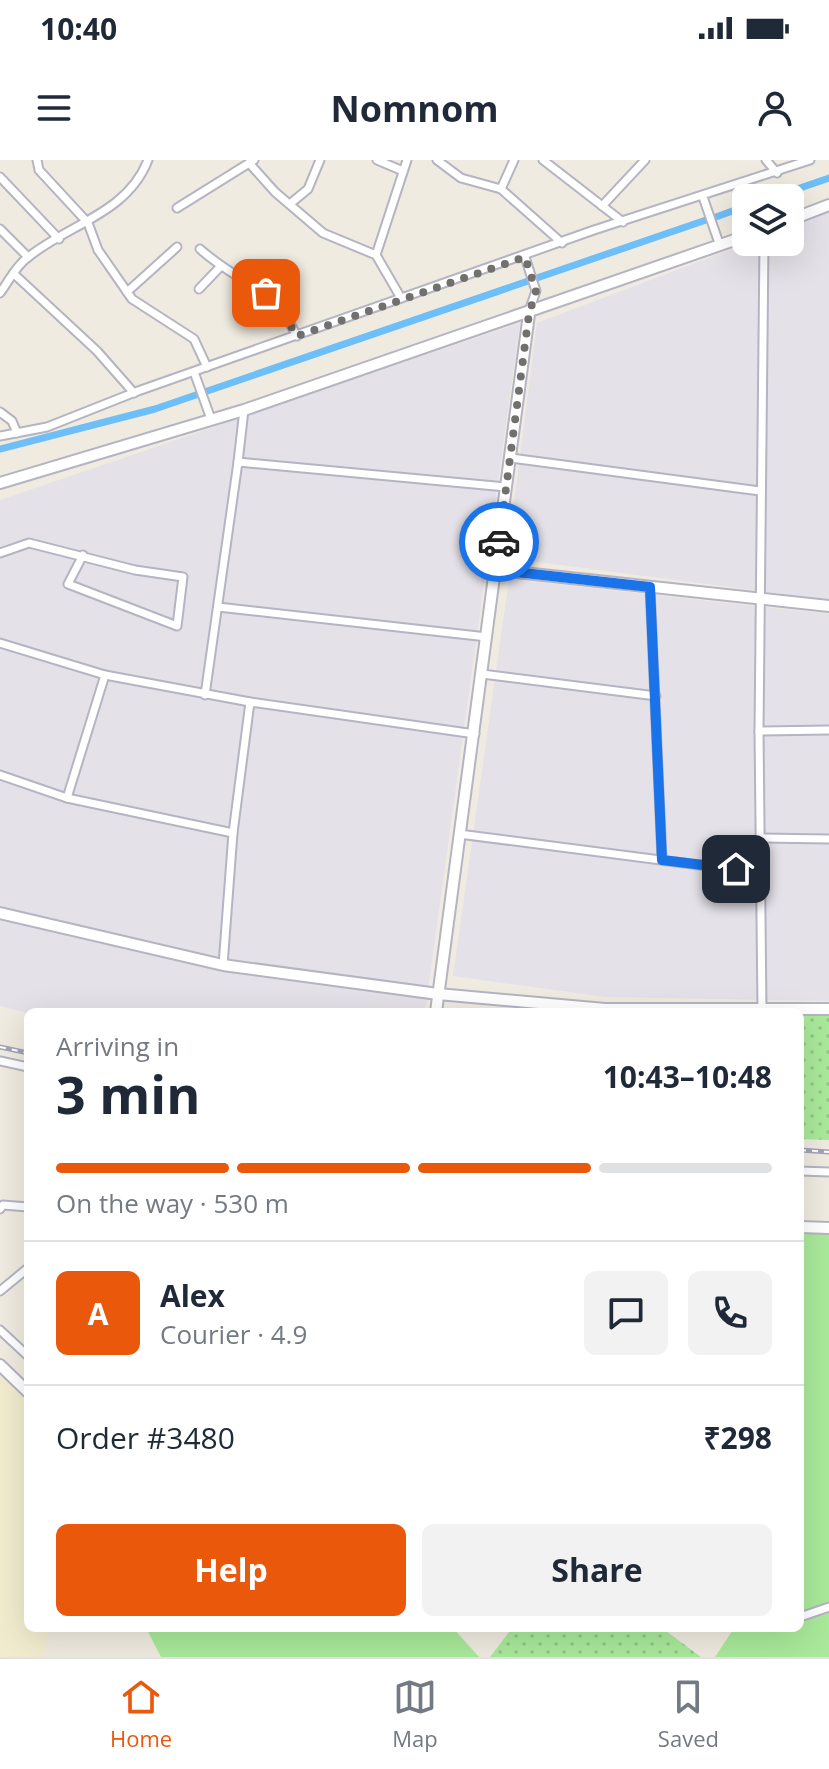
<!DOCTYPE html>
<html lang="en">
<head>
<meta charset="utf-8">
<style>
  :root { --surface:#fff; --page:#f2f2f3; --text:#1f2937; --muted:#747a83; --line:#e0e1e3; --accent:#ea580c }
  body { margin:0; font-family:"Open Sans",sans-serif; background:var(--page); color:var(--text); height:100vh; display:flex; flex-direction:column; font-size:30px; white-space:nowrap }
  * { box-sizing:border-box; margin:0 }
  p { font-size:26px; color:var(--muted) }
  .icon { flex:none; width:44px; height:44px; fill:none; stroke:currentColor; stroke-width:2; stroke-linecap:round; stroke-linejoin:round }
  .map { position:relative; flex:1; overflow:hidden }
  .sheet { position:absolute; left:24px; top:848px; width:780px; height:624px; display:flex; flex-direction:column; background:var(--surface); border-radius:12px; box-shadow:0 8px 32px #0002 }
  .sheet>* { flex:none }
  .tools { position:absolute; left:732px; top:24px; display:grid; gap:16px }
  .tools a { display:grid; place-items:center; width:72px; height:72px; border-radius:12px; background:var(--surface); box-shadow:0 8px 32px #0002; font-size:40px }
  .pin { position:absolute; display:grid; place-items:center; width:68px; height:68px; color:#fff; margin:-34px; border-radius:16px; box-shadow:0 4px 12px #0006 }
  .courier { position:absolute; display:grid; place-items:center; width:80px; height:80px; margin:-40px; border:6px solid #1a73e8; border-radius:50%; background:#fff; color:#222; box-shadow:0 2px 10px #0007 }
  .overview em { font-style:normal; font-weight:700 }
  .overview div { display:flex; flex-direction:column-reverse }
  .overview { display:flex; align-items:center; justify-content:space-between; height:136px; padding:0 32px }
  h1 { font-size:52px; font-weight:700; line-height:60px }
  .bar { display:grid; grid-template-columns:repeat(4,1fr); gap:12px 8px; align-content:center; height:96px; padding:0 32px }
  .bar i { height:10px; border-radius:6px; background:var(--line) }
  .bar .selected { background:var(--accent) }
  .bar p { grid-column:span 4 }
  .line { display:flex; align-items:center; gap:20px; padding:0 32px; border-top:2px solid var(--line) }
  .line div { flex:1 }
  .round { display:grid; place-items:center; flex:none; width:84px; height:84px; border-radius:12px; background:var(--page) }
  .cta { display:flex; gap:16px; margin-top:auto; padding:16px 32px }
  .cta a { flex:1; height:92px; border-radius:12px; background:var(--accent); color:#fff; font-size:32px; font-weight:700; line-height:92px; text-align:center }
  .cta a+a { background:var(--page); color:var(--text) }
  .status { display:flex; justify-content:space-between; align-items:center; height:56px; padding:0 40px; background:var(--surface); direction:ltr }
  .status svg { height:22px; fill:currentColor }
  header { display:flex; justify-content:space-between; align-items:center; height:104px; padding:0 32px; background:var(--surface); font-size:36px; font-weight:700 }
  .tabs { display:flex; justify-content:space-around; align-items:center; height:112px; border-top:2px solid var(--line); background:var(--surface); font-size:22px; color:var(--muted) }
  .tabs a { display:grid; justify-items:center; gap:4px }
  .tabs .selected { color:var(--accent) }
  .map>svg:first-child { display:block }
</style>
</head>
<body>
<div class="status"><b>10:40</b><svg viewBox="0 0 49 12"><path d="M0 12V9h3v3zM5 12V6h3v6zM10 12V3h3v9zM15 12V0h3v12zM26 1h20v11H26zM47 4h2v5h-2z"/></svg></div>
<header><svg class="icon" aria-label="menu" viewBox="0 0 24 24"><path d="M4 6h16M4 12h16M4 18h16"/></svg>Nomnom<svg class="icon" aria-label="person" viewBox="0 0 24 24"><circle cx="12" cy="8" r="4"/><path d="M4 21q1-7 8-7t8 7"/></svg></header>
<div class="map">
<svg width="829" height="1497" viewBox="0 0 829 1497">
  <defs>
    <pattern id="park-dots" width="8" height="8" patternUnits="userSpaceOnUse" patternTransform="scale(2)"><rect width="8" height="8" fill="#a9e99a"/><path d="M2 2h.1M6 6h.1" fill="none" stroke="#92c885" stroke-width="1.8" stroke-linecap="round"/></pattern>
  </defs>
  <rect width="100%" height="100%" fill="#f0ebe0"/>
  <g fill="#e4e1e8">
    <path d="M 829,52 L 829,440 L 507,398 L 537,163 L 751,82 L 790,82 L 790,67 Z"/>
    <path d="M 520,163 L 425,852 L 28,853 L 0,846 L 0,340 Z"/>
    <path d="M 509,419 L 829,454 L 829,841 L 605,837 L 453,816 Z"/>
  </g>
  <path fill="#f2eccf" d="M 0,1215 L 28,1241 L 28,1468 L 50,1468 L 43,1497 L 0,1497 Z"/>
  <g fill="#a9e99a">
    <path d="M 800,1068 L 829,1069 L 829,1497 L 715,1497 L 734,1468 L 800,1468 Z"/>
    <path d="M 146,1468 L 453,1468 L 479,1497 L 161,1497 Z"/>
  </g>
  <g fill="url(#park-dots)">
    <path d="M 829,853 L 829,980 L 800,979 L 800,854 Z"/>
    <path d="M 512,1468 L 662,1468 L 701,1497 L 490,1497 Z"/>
  </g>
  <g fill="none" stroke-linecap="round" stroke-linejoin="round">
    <g stroke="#6ebef7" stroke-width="7">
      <path d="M 771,38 L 829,18"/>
      <path d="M 716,57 L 746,46"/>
      <path d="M 0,289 L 155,249 L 706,60"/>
    </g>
    <defs>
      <g id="street">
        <path d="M 37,0 L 39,10 L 88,63 L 98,90 L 132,139 L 194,179 L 207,207"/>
        <path d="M 377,0 L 403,11"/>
        <path d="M 437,0 L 461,18 L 501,29 L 562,83"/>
        <path d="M 543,0 L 623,62"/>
        <path d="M 766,0 L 777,13"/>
        <path d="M 249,3 L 275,32 L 323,73 L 376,95 L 401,138"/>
        <path d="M 0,17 L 59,79"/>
        <path d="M 501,29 L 514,0"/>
        <path d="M 703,37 L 720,86"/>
        <path d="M 291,43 L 308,29 L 320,0"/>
        <path d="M 602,46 L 645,0"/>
        <path d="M 177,48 L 254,0"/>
        <path d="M 0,69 L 28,97"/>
        <path d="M 200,89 C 239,124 271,125 297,176"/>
        <path d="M 376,95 L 407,0"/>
        <path d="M 525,97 L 536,131 L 529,151"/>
        <path d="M 14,114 L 97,191 L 134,233"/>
        <path d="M 199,129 L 220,107"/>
        <path d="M 127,132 L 177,87"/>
        <path d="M 0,133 C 9,121 15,107 27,98 C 68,64 127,54 148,0"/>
        <path d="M 194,212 L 211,259"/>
        <path d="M 0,252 L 12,261 L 17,273"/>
        <path d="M 0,276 L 47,267 L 138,231 L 594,70 L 810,0"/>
        <path d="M 511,298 L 760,331"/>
        <path d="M 238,302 L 244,250"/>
        <path d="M 0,393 L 29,383 L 135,410 L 183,417 L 177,466 L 68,424 L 83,395"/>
        <path d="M 650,427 L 662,700"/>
        <path d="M 218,447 L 487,477"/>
        <path d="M 0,483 L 105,515 L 250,542"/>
        <path d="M 482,514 L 656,536"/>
        <path d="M 205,535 L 238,302 L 506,327"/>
        <path d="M 759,571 L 829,570"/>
        <path d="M 0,615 L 67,638 L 233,673 L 250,542 L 475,574"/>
        <path d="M 67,638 L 105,515"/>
        <path d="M 459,674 L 761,713"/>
        <path d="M 761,678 L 829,679"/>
        <path d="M 223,805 L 233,673"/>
        <path d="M 762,850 L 759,571 L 764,82"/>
        <path d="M 0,901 L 28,907"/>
        <path d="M 800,1011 L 829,1012"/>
        <path d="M 0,1049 L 3,1045 L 28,1047"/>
        <path d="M 0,1131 L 28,1108"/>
        <path d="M 0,1170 L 28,1196"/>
        <path d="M 800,1457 L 829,1447"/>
      </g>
      <g id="secondary">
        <path d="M 790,60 L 829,45"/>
        <path d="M 0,323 L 244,250 L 746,76"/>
        <path d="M 496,410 L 829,446"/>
        <path d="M 0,753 L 223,805 L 438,834 L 605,849 L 829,849"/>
        <path d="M 436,852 L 529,154"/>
        <path d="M 800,1067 L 829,1068"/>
        <path d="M 0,1205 L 28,1232"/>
      </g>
    </defs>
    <use href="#street" stroke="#b4b4c2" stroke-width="11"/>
    <use href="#secondary" stroke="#b4b4c2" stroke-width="14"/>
    <use href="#street" stroke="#fff" stroke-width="7"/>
    <use href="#secondary" stroke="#fff" stroke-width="10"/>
    <defs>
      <g id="rail">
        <path d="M 0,887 L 28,893"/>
        <path d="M 800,990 L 829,992"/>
      </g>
    </defs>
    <use href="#rail" stroke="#a2a2b9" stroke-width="5"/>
    <use href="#rail" stroke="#fff" stroke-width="2" stroke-dasharray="6" stroke-linecap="butt"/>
  </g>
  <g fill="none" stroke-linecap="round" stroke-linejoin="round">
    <path stroke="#72706c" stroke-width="8" stroke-dasharray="0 14.4" d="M 266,133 L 275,140 L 297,176 L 525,97 L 536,131 L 529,154 L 499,382"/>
    <path stroke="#1a73e8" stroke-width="10" d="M 499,382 L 496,410 L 650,427 L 662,700 L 736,709"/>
  </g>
</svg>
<div class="tools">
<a><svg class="icon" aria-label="layers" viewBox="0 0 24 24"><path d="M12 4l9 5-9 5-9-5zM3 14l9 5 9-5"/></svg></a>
</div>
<div class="pin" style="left:266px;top:133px;background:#ea580c"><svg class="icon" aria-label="bag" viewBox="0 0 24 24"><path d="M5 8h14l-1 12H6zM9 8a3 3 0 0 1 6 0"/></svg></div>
<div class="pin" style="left:736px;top:709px;background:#1f2937"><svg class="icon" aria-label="home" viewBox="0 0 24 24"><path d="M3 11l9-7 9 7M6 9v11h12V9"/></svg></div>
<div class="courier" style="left:499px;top:382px"><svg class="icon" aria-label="car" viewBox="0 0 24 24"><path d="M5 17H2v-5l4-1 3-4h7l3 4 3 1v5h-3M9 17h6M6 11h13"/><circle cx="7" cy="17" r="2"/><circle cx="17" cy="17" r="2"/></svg></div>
<section class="sheet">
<div class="overview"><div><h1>3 min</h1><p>Arriving in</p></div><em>10:43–10:48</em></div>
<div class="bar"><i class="selected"></i><i class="selected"></i><i class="selected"></i><i></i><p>On the way · 530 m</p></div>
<div class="line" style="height:144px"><b class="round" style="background:var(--accent);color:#fff">A</b><div><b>Alex</b><p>Courier · 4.9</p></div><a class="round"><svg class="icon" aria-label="chat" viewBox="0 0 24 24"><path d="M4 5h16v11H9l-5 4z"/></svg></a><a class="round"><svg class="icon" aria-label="phone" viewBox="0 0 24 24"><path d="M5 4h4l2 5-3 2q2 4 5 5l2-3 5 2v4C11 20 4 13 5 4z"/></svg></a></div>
<div class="line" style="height:104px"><div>Order #3480</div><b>₹298</b></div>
<div class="cta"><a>Help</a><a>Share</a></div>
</section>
</div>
<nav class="tabs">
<a class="selected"><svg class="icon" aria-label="home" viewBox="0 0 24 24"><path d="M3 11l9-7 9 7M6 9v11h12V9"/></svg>Home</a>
<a><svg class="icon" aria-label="map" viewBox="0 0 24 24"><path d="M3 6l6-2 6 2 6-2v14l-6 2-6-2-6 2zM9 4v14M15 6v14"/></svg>Map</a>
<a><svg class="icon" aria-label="saved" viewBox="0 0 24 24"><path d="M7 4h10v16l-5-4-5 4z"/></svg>Saved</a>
</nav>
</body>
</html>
